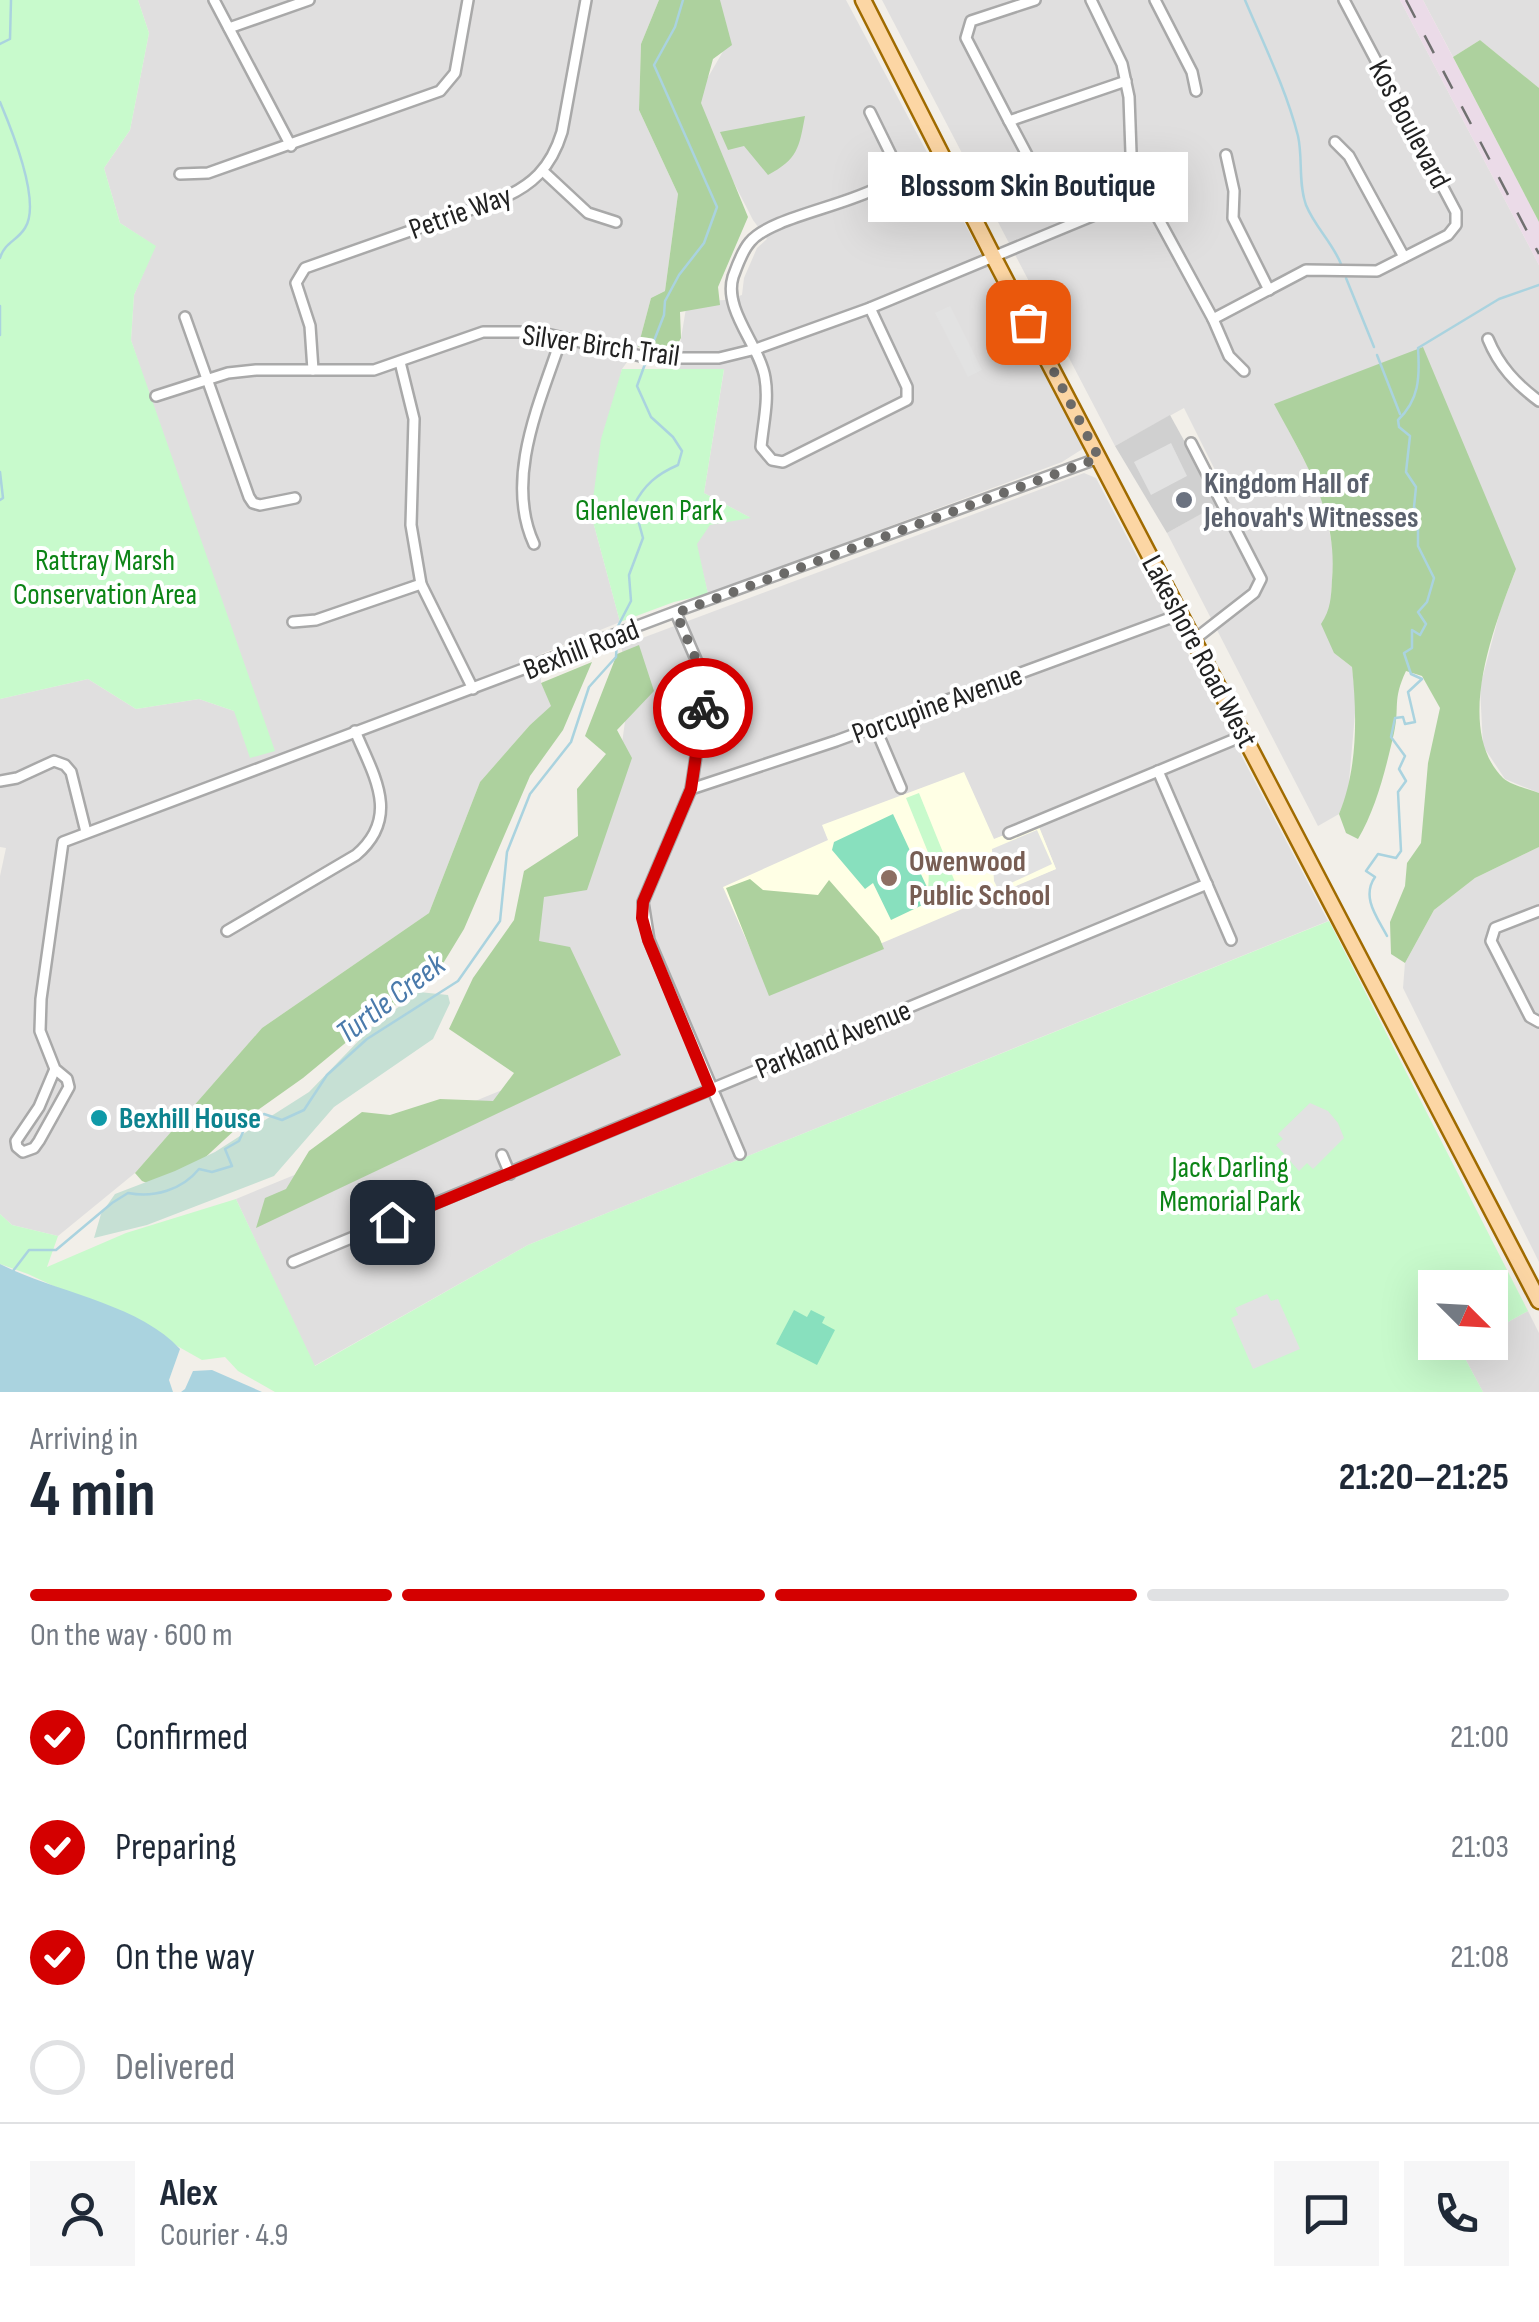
<!DOCTYPE html>
<html lang="en">
<head>
<meta charset="utf-8">
<style>
  :root { --surface:#fff; --page:#f6f6f7; --text:#1f2937; --muted:#747a83; --line:#e0e1e3; --accent:#d40000 }
  body { margin:0; font-family:"Sofia Sans Condensed",sans-serif; background:var(--page); color:var(--text); height:100vh; display:flex; flex-direction:column; font-size:38px; white-space:nowrap }
  * { box-sizing:border-box; margin:0 }
  p { font-size:32px; color:var(--muted) }
  .icon { flex:none; width:55px; height:55px; fill:none; stroke:currentColor; stroke-width:2; stroke-linecap:round; stroke-linejoin:round }
  .map { position:relative; height:1392px; overflow:hidden }
  .details { display:flex; flex-direction:column; background:var(--surface); flex:1 }
  .details>* { flex:none }
  .needle { width:65px; rotate:114deg }
  .buttons { position:absolute; left:1418px; top:1270px; display:grid; gap:20px }
  .buttons a { display:grid; place-items:center; width:90px; height:90px; border-radius:0px; background:var(--surface); box-shadow:0 10px 40px #0002; font-size:50px }
  .pin { position:absolute; display:grid; place-items:center; width:85px; height:85px; color:#fff; margin:-42px; border-radius:20px; box-shadow:0 5px 15px #0006 }
  .courier { position:absolute; display:grid; place-items:center; width:100px; height:100px; margin:-50px; border:8px solid #d40000; border-radius:50%; background:#fff; color:#222; box-shadow:0 2px 12px #0007 }
  .bubble { position:absolute; height:70px; border-radius:0px; background:var(--surface); box-shadow:0 10px 40px #0002; font-size:32px; font-weight:700; line-height:70px; text-align:center }
  .headline em { font-style:normal; font-weight:700 }
  .headline div { display:flex; flex-direction:column-reverse }
  .headline { display:flex; align-items:center; justify-content:space-between; height:170px; padding:0 30px }
  h1 { font-size:65px; font-weight:700; line-height:75px }
  .bar { display:grid; grid-template-columns:repeat(4,1fr); gap:15px 10px; align-content:center; height:120px; padding:0 30px }
  .bar i { height:12px; border-radius:8px; background:var(--line) }
  .bar .current { background:var(--accent) }
  .bar p { grid-column:span 4 }
  .line { display:flex; align-items:center; gap:25px; padding:0 30px; border-top:2px solid var(--line) }
  .line div { flex:1 }
  .round { display:grid; place-items:center; flex:none; width:105px; height:105px; border-radius:0px; background:var(--page) }
  ol { padding:0 30px; list-style:none }
  li { display:flex; align-items:center; gap:30px; height:110px }
  li p { margin-inline-start:auto }
  li .icon { padding:10px; border-radius:50%; background:var(--accent); color:#fff; stroke-width:4 }
  li:last-child { color:var(--muted) }
  li i { width:55px; height:55px; border:5px solid var(--line); border-radius:50% }
  .map>svg:first-child { display:block }
</style>
</head>
<body>
<div class="map">
<svg width="1539" height="1392" viewBox="0 0 1539 1392">
  <rect width="100%" height="100%" fill="#f2efe9"/>
  <g fill="#e0dfdf" fill-rule="evenodd">
    <path d="M 138,0 L 659,0 L 641,44 L 639,110 L 678,194 L 665,291 L 651,298 L 638,347 L 622,369 L 591,514 L 620,622 L 541,654 L 541,683 L 552,706 L 530,725 L 480,782 L 429,913 L 262,1028 L 135,1173 L 58,1236 L 12,1225 L 0,1214 L 0,876 L 6,848 L 0,847 L 0,699 L 88,679 L 136,709 L 199,699 L 234,711 L 149,394 L 131,340 L 134,295 L 155,246 L 120,223 L 104,168 L 130,130 L 149,33 Z"/>
    <path d="M 712,0 L 846,0 L 1084,448 L 1062,462 L 708,594 L 696,544 L 709,525 L 749,517 L 704,493 L 724,370 L 676,369 L 687,302 L 725,300 L 742,295 L 744,278 L 757,248 L 767,239 L 753,220 L 693,103 L 725,48 Z"/>
    <path d="M 882,0 L 1400,0 L 1539,265 L 1539,793 L 1505,779 L 1483,746 L 1480,687 L 1500,611 L 1516,569 L 1275,404 L 1322,495 L 1334,554 L 1330,611 L 1334,653 L 1352,667 L 1356,702 L 1348,793 L 1339,814 L 1318,826 L 1167,533 L 1229,498 L 1184,408 L 1115,446 Z"/>
    <path d="M 1423,0 L 1539,0 L 1539,88 L 1480,40 L 1453,57 Z"/>
    <path d="M 1084,473 L 1096,478 L 1328,921 L 528,1245 L 314,1366 L 236,1199 L 575,1060 L 529,950 L 537,883 L 580,865 L 621,751 L 630,684 L 621,646 ZM 1037,822 L 1056,869 L 919,925 L 828,839 L 823,826 L 995,839 Z"/>
    <path d="M 1539,847 L 1539,1262 L 1403,988 L 1405,963 L 1434,910 L 1475,878 Z"/>
    <path d="M 1528,1311 L 1539,1333 L 1539,1392 L 1483,1392 L 1460,1349 L 1471,1343 L 1490,1342 L 1490,1332 Z"/>
  </g>
  <path fill="#ebdbe8" d="M 1400,0 L 1423,0 L 1539,222 L 1539,265 Z"/>
  <path fill="#ffffe5" d="M 964,772 L 994,839 L 1037,822 L 1056,869 L 769,991 L 723,887 L 828,840 L 822,825 Z"/>
  <path fill="#d0d0d0" d="M 1170,415 L 1219,504 L 1167,533 L 1115,446 Z"/>
  <g fill="#add19e">
    <path d="M 659,0 L 720,0 L 732,45 L 713,59 L 701,103 L 748,217 L 718,287 L 720,305 L 680,312 L 681,338 L 675,349 L 638,347 L 651,298 L 665,291 L 678,194 L 639,110 L 641,44 Z"/>
    <path d="M 1480,40 L 1539,88 L 1539,222 L 1453,57 Z"/>
    <path d="M 805,116 C 799,148 798,159 768,175 L 744,146 L 728,150 L 720,132 Z"/>
    <path d="M 1423,347 L 1516,569 C 1495,624 1453,728 1503,778 C 1511,785 1528,789 1539,793 L 1539,847 L 1475,878 L 1434,910 L 1405,963 L 1391,954 L 1390,922 L 1405,886 L 1407,863 L 1421,843 L 1428,763 L 1440,708 L 1422,676 L 1406,671 C 1392,701 1400,706 1394,733 C 1386,768 1376,809 1358,839 L 1346,833 L 1339,814 C 1358,768 1357,715 1352,667 L 1334,653 L 1321,624 C 1331,609 1331,597 1332,580 C 1338,511 1305,462 1274,404 Z"/>
    <path d="M 639,645 L 654,691 L 617,730 L 632,758 L 587,890 L 544,897 L 539,941 L 570,947 L 621,1055 L 256,1228 L 265,1198 L 286,1189 L 309,1151 L 362,1112 L 390,1115 L 440,1099 L 493,1101 L 514,1073 L 449,1029 L 473,978 L 514,920 L 524,871 L 578,836 L 577,789 L 606,754 L 585,736 L 617,654 Z"/>
    <path d="M 592,662 L 563,730 L 530,776 L 464,929 L 433,980 L 372,1021 L 303,1078 L 251,1115 L 197,1165 L 152,1185 L 142,1181 L 135,1173 L 262,1028 L 429,913 L 480,782 L 530,725 L 551,706 L 541,683 Z"/>
    <path d="M 750,879 L 763,890 L 818,895 L 829,880 L 879,937 L 884,949 L 769,996 L 726,888 Z"/>
  </g>
  <path fill="#c6e0d4" d="M 419,992 L 448,995 L 450,1003 L 433,1039 L 334,1107 L 274,1176 L 147,1225 L 94,1238 L 101,1214 L 115,1194 L 175,1171 L 215,1152 L 309,1092 L 374,1025 Z"/>
  <g fill="#c8facc">
    <path d="M 0,0 L 138,0 L 149,33 L 130,130 L 104,168 L 120,223 L 156,246 L 134,295 L 131,340 L 275,751 L 250,758 L 234,711 L 199,699 L 136,709 L 88,679 L 0,699 Z"/>
    <path d="M 622,369 L 724,369 L 704,493 L 751,518 L 710,525 L 697,544 L 708,594 L 674,602 L 620,622 L 591,514 L 601,439 Z"/>
    <path d="M 919,793 L 957,887 L 953,889 L 955,900 L 935,908 L 928,893 L 929,870 L 934,867 L 906,798 Z"/>
    <path d="M 1329,921 L 1528,1311 L 1490,1332 L 1490,1288 L 1435,1288 L 1435,1342 L 1471,1343 L 1460,1349 L 1483,1392 L 275,1392 L 238,1371 L 225,1357 L 202,1360 L 156,1334 L 28,1274 L 0,1264 L 0,1214 L 12,1225 L 58,1236 L 47,1267 L 126,1233 L 236,1199 L 315,1366 L 528,1245 Z"/>
  </g>
  <g fill="#88e0be">
    <path d="M 893,814 L 933,900 L 891,920 L 873,883 L 865,889 L 832,850 L 834,842 Z"/>
    <path d="M 794,1310 L 807,1317 L 811,1310 L 825,1317 L 822,1323 L 835,1330 L 817,1365 L 776,1344 Z"/>
  </g>
  <g fill="#e2e2e2">
    <path d="M 950,306 L 982,370 L 968,377 L 935,313 Z"/>
    <path d="M 1171,443 L 1187,476 L 1151,495 L 1134,462 Z"/>
    <path d="M 1037,830 L 1052,864 L 998,889 L 994,881 L 992,849 Z"/>
    <path d="M 1310,1103 L 1328,1111 L 1338,1123 L 1344,1138 L 1313,1169 L 1307,1163 L 1299,1171 L 1276,1145 L 1283,1139 L 1278,1134 Z"/>
    <path d="M 1267,1294 L 1271,1301 L 1278,1299 L 1300,1349 L 1253,1369 L 1231,1318 L 1238,1315 L 1235,1308 Z"/>
  </g>
  <g fill="#aad3df">
    <path d="M 0,1264 C 54,1292 138,1303 180,1349 L 169,1380 L 173,1392 L 0,1392 Z"/>
    <path d="M 212,1370 L 262,1392 L 181,1392 L 185,1389 L 193,1371 Z"/>
  </g>
  <g fill="none" stroke-linecap="round" stroke-linejoin="round">
    <g stroke="#aad3df" stroke-width="2.5">
      <path d="M 1245,0 C 1264,45 1286,89 1298,136 C 1303,158 1298,183 1306,205 C 1315,227 1332,242 1341,264"/>
      <path d="M 0,44 L 10,39 L 11,0"/>
      <path d="M 0,102 C 11,128 42,202 25,228 C 17,241 5,242 0,258"/>
      <path d="M 1346,278 L 1374,347"/>
      <path d="M 0,306 L 0,335"/>
      <path d="M 650,351 L 664,315 L 665,301 L 679,275 L 704,243 L 717,207 L 654,65 L 675,27 L 683,0"/>
      <path d="M 1377,355 L 1400,414"/>
      <path d="M 0,472 L 3,498 L 0,500"/>
      <path d="M 618,626 L 631,601 L 629,575 L 643,538 L 634,505 C 644,485 657,474 678,465 L 682,451 L 673,437 L 651,417 L 637,386 L 645,364"/>
      <path d="M 1387,936 C 1377,917 1361,897 1375,877 L 1366,871 L 1378,854 L 1396,858 L 1401,851 L 1398,792 L 1406,781 L 1399,769 L 1405,756 L 1391,737 L 1395,718 L 1403,717 L 1405,724 L 1415,722 L 1408,692 L 1422,679 L 1411,674 L 1404,653 L 1412,648 L 1412,630 L 1420,635 L 1426,624 L 1418,612 L 1427,602 L 1434,578 L 1418,546 L 1418,513 L 1414,507 L 1416,487 L 1406,472 L 1410,436 L 1399,427 L 1398,420 C 1419,400 1420,378 1418,348 L 1499,299 L 1539,285"/>
      <path d="M 13,1271 L 29,1250 L 56,1250 L 112,1203 L 128,1193 C 154,1198 182,1190 199,1169 L 212,1172 L 232,1166 L 225,1149 L 239,1141 L 247,1123 L 264,1114 L 282,1120 L 304,1110 L 327,1075 L 367,1039 L 458,981 L 500,921 L 507,852 L 530,794 L 571,742 L 589,687 L 616,657 L 617,641"/>
    </g>
    <defs>
      <g id="street">
        <path d="M 214,0 L 291,146"/>
        <path d="M 1035,0 L 971,21 L 966,38 L 1009,121 L 1126,81"/>
        <path d="M 1091,0 L 1122,64 L 1129,97 L 1131,153 L 1145,194 L 1213,319 L 1229,356 L 1244,371"/>
        <path d="M 1155,0 L 1192,72 L 1196,91"/>
        <path d="M 229,28 L 309,0"/>
        <path d="M 1009,121 L 1043,185"/>
        <path d="M 1335,142 L 1349,156 L 1404,257"/>
        <path d="M 1226,155 L 1234,191 L 1233,218 L 1269,290"/>
        <path d="M 544,172 L 588,213 L 616,222"/>
        <path d="M 180,174 L 208,173 L 440,91 L 455,73 L 468,0"/>
        <path d="M 870,308 L 907,387 L 907,400 L 783,462 L 772,460 L 761,447 C 763,424 769,401 765,378 C 760,346 723,310 733,277 C 737,266 742,251 750,242 C 775,211 892,201 897,167 L 870,112"/>
        <path d="M 185,317 L 249,497 L 253,503 L 260,505 L 295,498"/>
        <path d="M 1213,319 L 1306,270 L 1377,271 L 1448,235 L 1456,225 L 1456,212 L 1344,0"/>
        <path d="M 1488,339 C 1499,366 1516,384 1539,401"/>
        <path d="M 400,362 L 414,419 L 411,525 L 421,584 L 473,689"/>
        <path d="M 313,370 L 310,326 L 296,283 L 305,268 L 498,200 C 532,186 551,168 562,132 L 586,0"/>
        <path d="M 156,396 L 228,373 L 256,370 L 374,370 L 483,332 L 538,332 L 649,358 L 719,358 L 756,349 L 870,308 L 1145,194"/>
        <path d="M 1191,443 L 1261,579 L 1254,593 L 1195,639"/>
        <path d="M 534,544 C 504,479 540,402 561,339"/>
        <path d="M 676,613 L 704,678 L 705,697 L 691,789 L 643,902 L 649,940 L 740,1154"/>
        <path d="M 293,622 L 316,620 L 421,584"/>
        <path d="M 875,727 L 901,788"/>
        <path d="M 1158,771 L 1231,940"/>
        <path d="M 0,781 L 17,778 L 54,761 L 65,765 L 71,772 L 86,832"/>
        <path d="M 691,789 L 836,741 L 1181,614"/>
        <path d="M 1009,833 L 1245,735"/>
        <path d="M 1539,911 L 1495,928 L 1491,941 L 1530,1017 L 1539,1022"/>
        <path d="M 227,931 L 356,855 C 401,817 374,776 355,731"/>
        <path d="M 55,1069 L 39,1107 L 16,1141 L 17,1147 L 23,1152 L 34,1148 L 39,1141 L 69,1087 L 67,1079 L 55,1069 L 40,1031 L 41,999 L 63,842 L 688,607 L 1099,458"/>
        <path d="M 502,1155 L 510,1174"/>
        <path d="M 293,1262 L 1207,884"/>
      </g>
      <path id="primary" d="M 863,0 L 994,258 L 1539,1301"/>
    </defs>
    <use href="#street" stroke="#a9a9a9" stroke-width="14"/>
    <use href="#primary" stroke="#a06b00" stroke-width="19"/>
    <use href="#street" stroke="#fff" stroke-width="9"/>
    <use href="#primary" stroke="#fcd6a4" stroke-width="14"/>
    <path stroke="#707070" stroke-width="2.5" stroke-dasharray="20 20" stroke-linecap="butt" d="M 1406,0 L 1539,254"/>
  </g>
  <g fill="none" stroke-linecap="round" stroke-linejoin="round">
    <path stroke="#6b6a68" stroke-width="10" stroke-dasharray="0 18" d="M 703,708 L 704,678 L 676,613 L 1099,458 L 1028,322"/>
    <path stroke="#d40000" stroke-width="12" d="M 392,1222 L 710,1090 L 648,940 L 642,918 L 643,902 L 691,789 L 703,708"/>
  </g>
  <circle fill="#6b7280" stroke="#fff" stroke-width="4" cx="1184" cy="500" r="10"/>
  <circle fill="#8d6e63" stroke="#fff" stroke-width="4" cx="889" cy="878" r="10"/>
  <circle fill="#0f9aa8" stroke="#fff" stroke-width="4" cx="99" cy="1118" r="10"/>
  <g text-anchor="middle" stroke-width="8" stroke-linejoin="round" paint-order="stroke">
    <g font-size="30" fill="#222" stroke="#fff">
      <text transform="translate(1410 124) rotate(62)" y="10">Kos Boulevard</text>
      <text transform="translate(460 212) rotate(-20)" y="10">Petrie Way</text>
      <text transform="translate(601 345) rotate(8)" y="10">Silver Birch Trail</text>
      <text transform="translate(581 649) rotate(-21)" y="10">Bexhill Road</text>
      <text transform="translate(1200 651) rotate(62)" y="10">Lakeshore Road West</text>
      <text transform="translate(937 704) rotate(-20)" y="10">Porcupine Avenue</text>
      <text transform="translate(833 1039) rotate(-22)" y="10">Parkland Avenue</text>
    </g>
    <g font-size="30" font-weight="bold" fill="#5b616d" stroke="#fff" text-anchor="start">
      <text x="1204" y="493">Kingdom Hall of<tspan x="1204" dy="34">Jehovah's Witnesses</tspan></text>
    </g>
    <g font-size="30" fill="#0c8416" stroke="#fff">
      <text x="649" y="520">Glenleven Park</text>
      <text x="105" y="570">Rattray Marsh<tspan x="105" dy="34">Conservation Area</tspan></text>
      <text x="1230" y="1177">Jack Darling<tspan x="1230" dy="34">Memorial Park</tspan></text>
    </g>
    <g font-size="30" font-weight="bold" fill="#785e54" stroke="#fff" text-anchor="start">
      <text x="909" y="871">Owenwood<tspan x="909" dy="34">Public School</tspan></text>
    </g>
    <g font-size="30" font-weight="bold" fill="#0d838f" stroke="#fff" text-anchor="start">
      <text x="119" y="1128">Bexhill House</text>
    </g>
    <g font-size="32" font-style="italic" fill="#4a7aab" stroke="#fff">
      <text transform="translate(390 998) rotate(-37)" y="11">Turtle Creek</text>
    </g>
  </g>
</svg>
<div class="buttons">
<a><svg class="needle" viewBox="-14 -14 28 28"><path d="M0-13l5 13h-10z" fill="#e53935"/><path d="M0 13l5-13h-10z" fill="#747a83"/></svg></a>
</div>
<div class="pin" style="left:1028px;top:322px;background:#ea580c"><svg class="icon" aria-label="bag" viewBox="0 0 24 24"><path d="M5 8h14l-1 12H6zM9 8a3 3 0 0 1 6 0"/></svg></div>
<div class="pin" style="left:392px;top:1222px;background:#1f2937"><svg class="icon" aria-label="home" viewBox="0 0 24 24"><path d="M3 11l9-7 9 7M6 9v11h12V9"/></svg></div>
<div class="courier" style="left:703px;top:708px"><svg class="icon" aria-label="bike" viewBox="0 0 24 24"><circle cx="6" cy="16" r="4"/><circle cx="18" cy="16" r="4"/><path d="M6 16l4-8h5l3 8M10 8l3 8H6M13 5h3"/></svg></div>
<div class="bubble" style="left:868px;top:152px;width:320px">Blossom Skin Boutique</div>
</div>
<section class="details">
<div class="headline"><div><h1>4 min</h1><p>Arriving in</p></div><em>21:20–21:25</em></div>
<div class="bar"><i class="current"></i><i class="current"></i><i class="current"></i><i></i><p>On the way · 600 m</p></div>
<ol>
<li><svg class="icon" aria-label="check" viewBox="0 0 24 24"><path d="M5 12l5 5 9-10"/></svg>Confirmed<p>21:00</p></li>
<li><svg class="icon" aria-label="check" viewBox="0 0 24 24"><path d="M5 12l5 5 9-10"/></svg>Preparing<p>21:03</p></li>
<li><svg class="icon" aria-label="check" viewBox="0 0 24 24"><path d="M5 12l5 5 9-10"/></svg>On the way<p>21:08</p></li>
<li><i></i>Delivered</li>
</ol>
<div class="line" style="height:180px"><a class="round"><svg class="icon" aria-label="person" viewBox="0 0 24 24"><circle cx="12" cy="8" r="4"/><path d="M4 21q1-7 8-7t8 7"/></svg></a><div><b>Alex</b><p>Courier · 4.9</p></div><a class="round"><svg class="icon" aria-label="chat" viewBox="0 0 24 24"><path d="M4 5h16v11H9l-5 4z"/></svg></a><a class="round"><svg class="icon" aria-label="phone" viewBox="0 0 24 24"><path d="M5 4h4l2 5-3 2q2 4 5 5l2-3 5 2v4C11 20 4 13 5 4z"/></svg></a></div>
</section>
</body>
</html>
